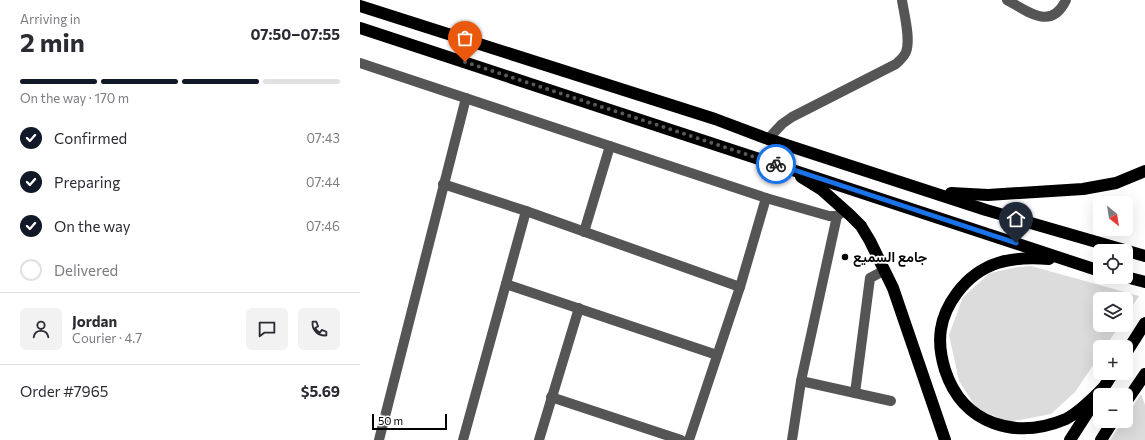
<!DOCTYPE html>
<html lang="en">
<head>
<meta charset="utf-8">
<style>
  :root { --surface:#fff; --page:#f2f2f3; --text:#2b2b33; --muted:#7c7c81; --line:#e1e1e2; --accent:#111827 }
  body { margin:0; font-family:Commissioner,Vazirmatn,sans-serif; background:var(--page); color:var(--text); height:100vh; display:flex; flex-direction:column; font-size:15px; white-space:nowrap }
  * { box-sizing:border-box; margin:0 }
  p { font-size:13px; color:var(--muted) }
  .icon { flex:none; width:22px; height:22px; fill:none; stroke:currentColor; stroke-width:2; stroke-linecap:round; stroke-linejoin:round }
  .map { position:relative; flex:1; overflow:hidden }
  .panel { display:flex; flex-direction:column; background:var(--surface); width:360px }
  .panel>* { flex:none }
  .needle { width:26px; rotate:150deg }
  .controls { position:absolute; left:733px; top:196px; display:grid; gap:8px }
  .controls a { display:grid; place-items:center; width:40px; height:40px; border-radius:6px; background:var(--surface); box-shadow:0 4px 16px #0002; font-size:20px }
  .scale { position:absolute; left:12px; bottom:10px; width:75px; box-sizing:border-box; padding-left:4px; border:2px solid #000; border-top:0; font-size:11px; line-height:14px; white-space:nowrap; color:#000; -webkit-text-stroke:3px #fff; paint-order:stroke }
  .pin { position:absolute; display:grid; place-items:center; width:34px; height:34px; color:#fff; margin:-41px -17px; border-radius:50% 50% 50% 0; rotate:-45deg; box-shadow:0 0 4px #0007 }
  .pin .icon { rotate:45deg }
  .courier { position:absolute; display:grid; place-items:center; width:40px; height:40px; margin:-20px; border:3px solid #1a73e8; border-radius:50%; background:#fff; color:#222; box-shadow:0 1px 5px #0007 }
  .headline em { font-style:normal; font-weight:700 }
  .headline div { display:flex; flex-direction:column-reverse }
  .headline { display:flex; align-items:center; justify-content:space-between; height:68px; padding:0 20px }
  h1 { font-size:26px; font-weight:700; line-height:30px }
  .bar { display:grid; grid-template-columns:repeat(4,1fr); gap:6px 4px; align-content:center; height:48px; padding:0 20px }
  .bar i { height:5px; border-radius:3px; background:var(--line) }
  .bar .on { background:var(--accent) }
  .bar p { grid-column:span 4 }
  .line { display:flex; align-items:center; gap:10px; padding:0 20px; border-top:1px solid var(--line) }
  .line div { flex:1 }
  .round { display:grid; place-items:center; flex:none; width:42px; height:42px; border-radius:6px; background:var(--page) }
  ol { padding:0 20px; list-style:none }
  li { display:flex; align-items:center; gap:12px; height:44px }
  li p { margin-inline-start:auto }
  li .icon { padding:4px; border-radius:50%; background:var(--accent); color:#fff; stroke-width:4 }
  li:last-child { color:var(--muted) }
  li i { width:22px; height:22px; border:2px solid var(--line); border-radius:50% }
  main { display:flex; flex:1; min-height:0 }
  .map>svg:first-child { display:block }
</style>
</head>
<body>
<main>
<section class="panel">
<div class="headline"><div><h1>2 min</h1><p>Arriving in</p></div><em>07:50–07:55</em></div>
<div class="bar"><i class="on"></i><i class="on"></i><i class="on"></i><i></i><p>On the way · 170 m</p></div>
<ol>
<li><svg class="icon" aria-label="check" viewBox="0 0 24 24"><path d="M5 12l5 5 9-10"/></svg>Confirmed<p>07:43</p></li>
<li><svg class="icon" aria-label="check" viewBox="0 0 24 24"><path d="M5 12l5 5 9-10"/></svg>Preparing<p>07:44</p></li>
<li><svg class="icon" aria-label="check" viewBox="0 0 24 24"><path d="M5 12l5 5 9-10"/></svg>On the way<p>07:46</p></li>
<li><i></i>Delivered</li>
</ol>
<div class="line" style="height:72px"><a class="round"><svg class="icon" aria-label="person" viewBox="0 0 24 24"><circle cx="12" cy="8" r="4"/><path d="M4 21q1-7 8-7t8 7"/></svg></a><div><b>Jordan</b><p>Courier · 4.7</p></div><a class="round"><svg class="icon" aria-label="chat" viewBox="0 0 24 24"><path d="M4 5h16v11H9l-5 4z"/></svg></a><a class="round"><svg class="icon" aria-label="phone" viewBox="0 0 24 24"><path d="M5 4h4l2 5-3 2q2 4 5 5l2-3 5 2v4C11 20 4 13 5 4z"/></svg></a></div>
<div class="line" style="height:52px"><div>Order #7965</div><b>$5.69</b></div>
</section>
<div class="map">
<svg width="785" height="440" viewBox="0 0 785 440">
  <rect width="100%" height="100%" fill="#fff"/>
  <g fill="#dcdcdc">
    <path d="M 671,266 L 779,296 L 766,316 L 766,299 L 740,299 L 740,325 L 760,325 L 745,347 L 740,347 L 740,355 L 715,392 L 691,414 L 649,422 L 617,409 L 599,381 L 589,335 L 603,297 L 630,273 L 658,267 Z"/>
    <path d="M 781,394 L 785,405 L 785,440 L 750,440 L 763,421 L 766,421 L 766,416 Z"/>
  </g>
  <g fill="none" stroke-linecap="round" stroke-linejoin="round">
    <g stroke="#555" stroke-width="10">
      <path d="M 647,0 C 669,12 691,31 706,0"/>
      <path d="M 0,63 L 406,198 L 469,216 L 477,216 L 485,210"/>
      <path d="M 408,139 L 422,124 L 432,117 L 536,64 C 540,60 544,57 546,52 C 551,39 544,14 542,0"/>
      <path d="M 83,184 L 166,211 L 380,287"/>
      <path d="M 224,232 L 250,146"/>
      <path d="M 146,284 L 357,355"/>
      <path d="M 441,381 L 531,401"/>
      <path d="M 495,393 L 510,278 L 525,270"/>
      <path d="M 191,397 L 321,440"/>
      <path d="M 19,440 L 106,98"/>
      <path d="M 103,440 L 166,211"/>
      <path d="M 179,440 L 219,308"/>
      <path d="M 329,440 L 380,287 L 406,198"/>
      <path d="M 432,440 L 441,381 L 477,216"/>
    </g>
    <g stroke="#000" stroke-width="12">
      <path d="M 0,6 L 355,119 L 408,139 L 626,210 L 785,256"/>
      <path d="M 0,28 L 740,271"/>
      <path d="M 441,177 L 462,190 L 490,215 L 501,226 L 510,241 L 533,288 L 585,440"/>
      <path d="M 591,193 L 628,195 L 723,189 L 756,183 L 785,171"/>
      <path d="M 689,259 C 652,256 621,261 597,293 C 579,317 576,341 585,370 C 603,425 656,440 706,419 C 721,411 732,399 743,388"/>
      <path d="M 766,277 L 785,282"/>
      <path d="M 766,353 L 785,323"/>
      <path d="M 766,402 L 785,374"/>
      <path d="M 710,440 L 753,373"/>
      <path d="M 741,440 L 753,421"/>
    </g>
  </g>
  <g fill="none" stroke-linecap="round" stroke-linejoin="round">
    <path stroke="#595959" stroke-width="4" stroke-dasharray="0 7.2" d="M 105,62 L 416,164"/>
    <path stroke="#1a73e8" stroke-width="5" d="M 416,164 L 656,243"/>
  </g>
  <circle fill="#000" stroke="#fff" stroke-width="1.5" cx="485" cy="257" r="4"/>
  <g text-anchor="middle" stroke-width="3.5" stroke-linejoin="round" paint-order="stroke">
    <g font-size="14" font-weight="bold" fill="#000" stroke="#fff" text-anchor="start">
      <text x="493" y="262">جامع السميع</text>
    </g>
  </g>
</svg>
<div class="controls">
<a><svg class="needle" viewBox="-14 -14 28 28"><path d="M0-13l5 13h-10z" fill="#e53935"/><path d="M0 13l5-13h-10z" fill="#7c7c81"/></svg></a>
<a><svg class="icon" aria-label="locate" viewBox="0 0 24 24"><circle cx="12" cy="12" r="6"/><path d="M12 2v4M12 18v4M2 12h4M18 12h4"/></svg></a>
<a><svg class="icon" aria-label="layers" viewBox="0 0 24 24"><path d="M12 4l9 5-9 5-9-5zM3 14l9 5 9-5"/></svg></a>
<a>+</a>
<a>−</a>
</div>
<div class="scale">50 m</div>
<div class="pin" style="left:105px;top:62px;background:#ea580c"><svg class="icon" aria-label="bag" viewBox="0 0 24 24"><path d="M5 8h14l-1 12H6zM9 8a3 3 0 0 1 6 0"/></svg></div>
<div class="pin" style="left:656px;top:243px;background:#1f2937"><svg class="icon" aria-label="home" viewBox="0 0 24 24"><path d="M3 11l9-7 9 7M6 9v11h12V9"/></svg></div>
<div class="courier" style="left:416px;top:164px"><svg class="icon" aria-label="bike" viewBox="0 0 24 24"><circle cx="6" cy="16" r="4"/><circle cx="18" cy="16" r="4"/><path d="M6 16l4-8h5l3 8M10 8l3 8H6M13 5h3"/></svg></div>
</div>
</main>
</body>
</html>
